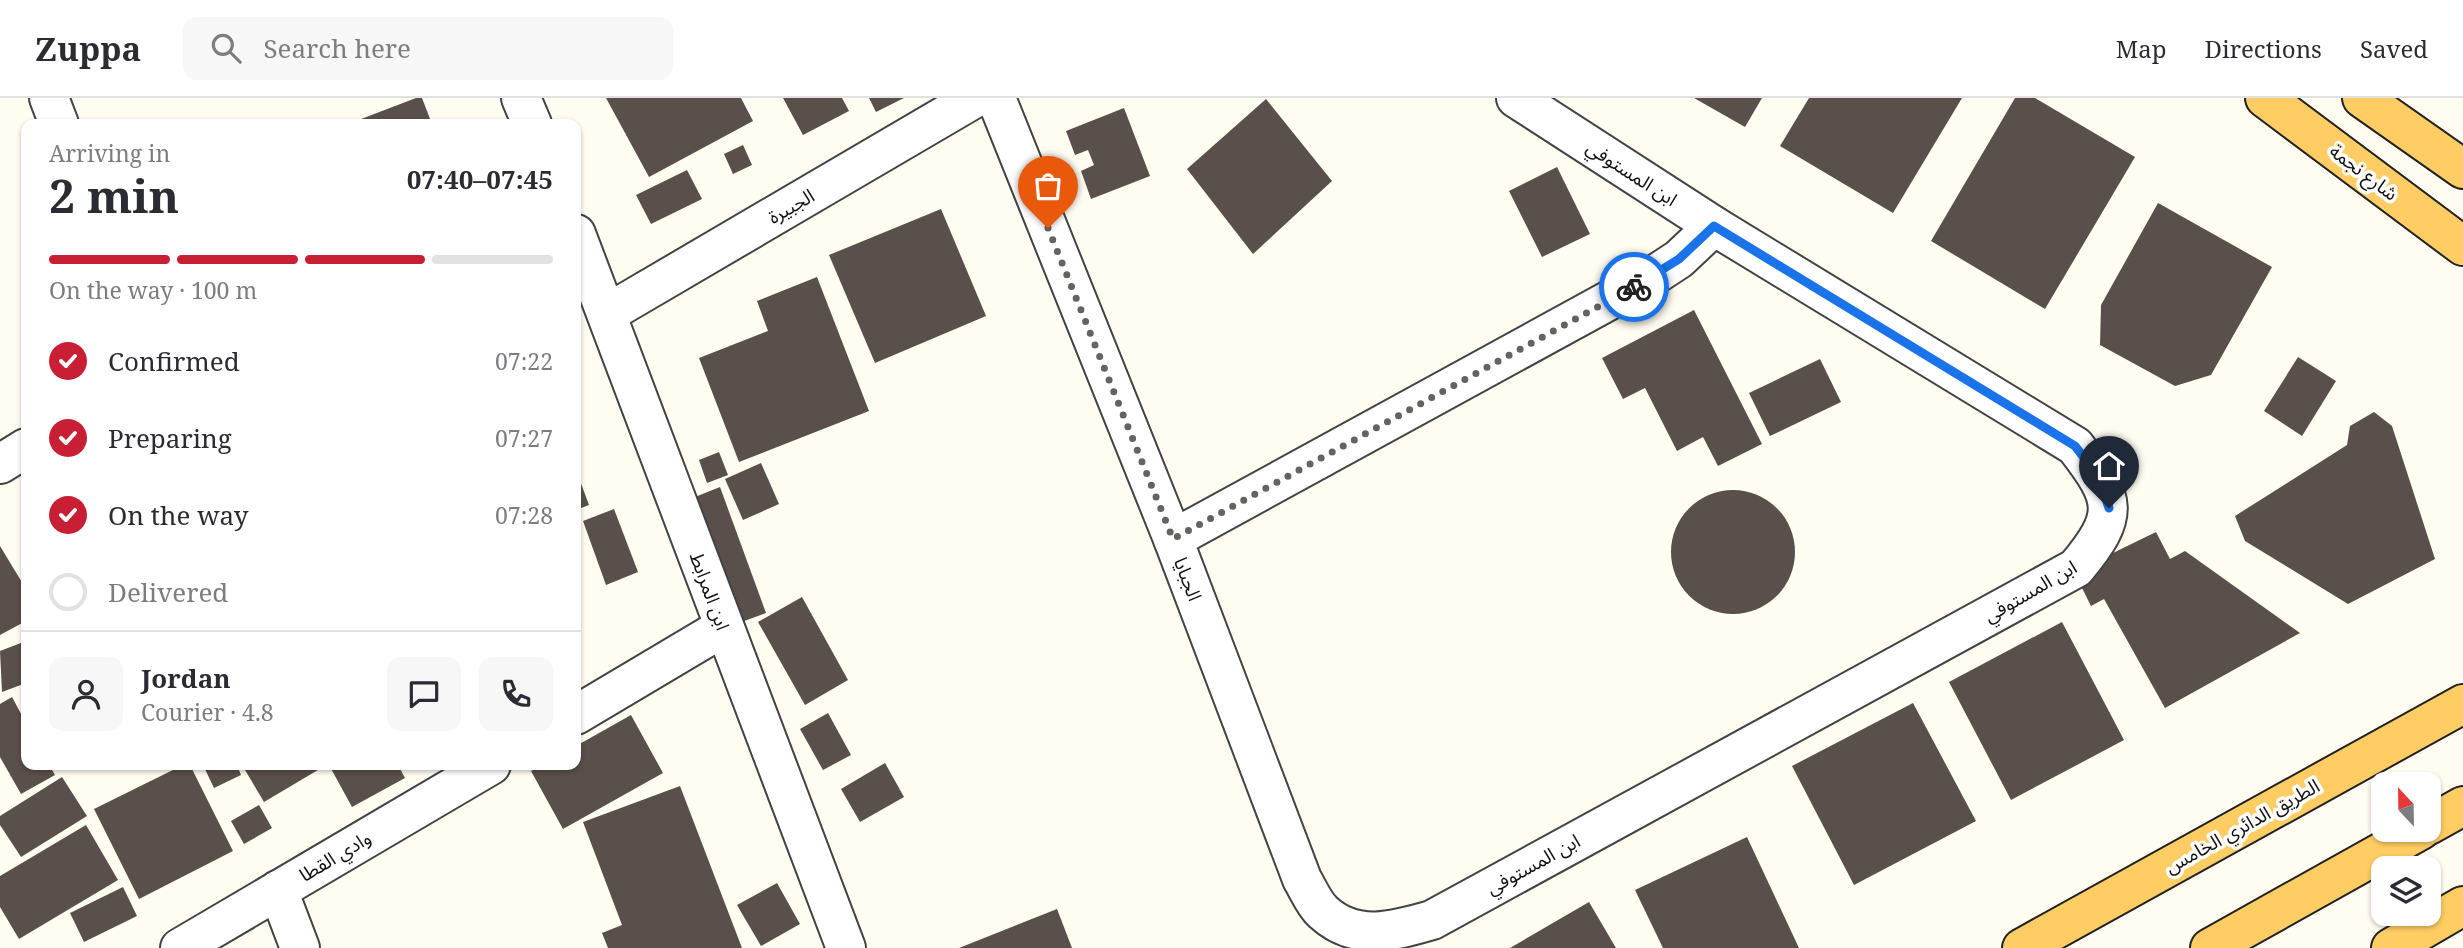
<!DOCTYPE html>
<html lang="en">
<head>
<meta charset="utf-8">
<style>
  :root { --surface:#fff; --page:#f7f7f7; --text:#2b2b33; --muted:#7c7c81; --line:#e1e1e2; --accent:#c81f34 }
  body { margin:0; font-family:"Noto Serif","Noto Sans Arabic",serif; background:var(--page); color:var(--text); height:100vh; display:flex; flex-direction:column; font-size:26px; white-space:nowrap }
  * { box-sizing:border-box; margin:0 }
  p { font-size:23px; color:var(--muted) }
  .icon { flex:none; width:38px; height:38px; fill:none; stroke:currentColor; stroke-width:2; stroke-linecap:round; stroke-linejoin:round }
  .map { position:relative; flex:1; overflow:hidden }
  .panel { position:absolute; left:21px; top:21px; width:560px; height:651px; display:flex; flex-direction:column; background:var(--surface); border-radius:14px; box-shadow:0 2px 5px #0004 }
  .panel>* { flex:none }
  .needle { width:46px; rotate:338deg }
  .tools { position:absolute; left:2371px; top:674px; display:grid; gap:14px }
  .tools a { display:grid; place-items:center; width:70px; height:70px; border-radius:14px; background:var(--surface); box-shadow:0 2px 5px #0004; font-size:35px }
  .pin { position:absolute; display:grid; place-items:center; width:60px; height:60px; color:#fff; margin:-72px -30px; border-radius:50% 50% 50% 0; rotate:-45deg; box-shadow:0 0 7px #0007 }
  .pin .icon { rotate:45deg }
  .courier { position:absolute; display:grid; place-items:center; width:70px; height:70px; margin:-35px; border:5px solid #1a73e8; border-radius:50%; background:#fff; color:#222; box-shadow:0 2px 9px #0007 }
  .head em { font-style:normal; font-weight:700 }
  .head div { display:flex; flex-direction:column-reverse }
  .head { display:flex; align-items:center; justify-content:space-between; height:119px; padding:0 28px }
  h1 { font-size:46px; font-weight:700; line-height:52px }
  .bar { display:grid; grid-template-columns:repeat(4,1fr); gap:10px 7px; align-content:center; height:84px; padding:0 28px }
  .bar i { height:9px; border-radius:5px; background:var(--line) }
  .bar .on { background:var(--accent) }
  .bar p { grid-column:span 4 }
  .line { display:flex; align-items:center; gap:18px; padding:0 28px; border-top:2px solid var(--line) }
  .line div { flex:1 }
  .round { display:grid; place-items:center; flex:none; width:74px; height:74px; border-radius:14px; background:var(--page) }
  ol { padding:0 28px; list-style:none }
  li { display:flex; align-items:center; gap:21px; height:77px }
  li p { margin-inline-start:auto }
  li .icon { padding:7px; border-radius:50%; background:var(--accent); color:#fff; stroke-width:4 }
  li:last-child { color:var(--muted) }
  li i { width:38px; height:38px; border:4px solid var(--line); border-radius:50% }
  header { display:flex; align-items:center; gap:42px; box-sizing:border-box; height:98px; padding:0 35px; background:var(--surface); border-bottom:2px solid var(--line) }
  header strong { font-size:33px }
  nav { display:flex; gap:38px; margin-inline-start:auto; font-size:24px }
  .search { width:490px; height:63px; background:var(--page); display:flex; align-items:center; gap:18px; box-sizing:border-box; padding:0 24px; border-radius:14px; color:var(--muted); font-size:26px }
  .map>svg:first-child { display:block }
</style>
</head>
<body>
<header>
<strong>Zuppa</strong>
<div class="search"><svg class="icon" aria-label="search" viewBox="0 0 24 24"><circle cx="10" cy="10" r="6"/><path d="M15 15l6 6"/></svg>Search here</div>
<nav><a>Map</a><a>Directions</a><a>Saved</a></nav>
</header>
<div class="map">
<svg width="2463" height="850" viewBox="0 0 2463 850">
  <rect width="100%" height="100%" fill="#fffcf2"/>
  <g fill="#594f4b">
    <path d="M 416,0 L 422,0 L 432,26 L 348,26 Z"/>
    <path d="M 606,0 L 741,0 L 753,23 L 649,79 Z"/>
    <path d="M 783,0 L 842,0 L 849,13 L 803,37 Z"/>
    <path d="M 869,0 L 904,0 L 876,14 Z"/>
    <path d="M 1694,0 L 1762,0 L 1745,29 Z"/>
    <path d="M 1809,0 L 1962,0 L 1893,115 L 1780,48 Z"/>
    <path d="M 2015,0 L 2035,0 L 2135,59 L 2045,211 L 1931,143 Z"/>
    <path d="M 1266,1 L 1332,83 L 1253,156 L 1187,71 Z"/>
    <path d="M 1124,10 L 1150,78 L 1091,101 L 1081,73 L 1094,67 L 1088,52 L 1075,57 L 1066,33 Z"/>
    <path d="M 743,47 L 752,67 L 733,76 L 724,56 Z"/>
    <path d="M 1557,69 L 1590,136 L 1542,159 L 1509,93 Z"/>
    <path d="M 687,72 L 702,101 L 651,126 L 636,97 Z"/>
    <path d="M 2158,105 L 2272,169 L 2211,277 L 2175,288 L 2100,247 L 2101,207 Z"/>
    <path d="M 941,111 L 986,218 L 875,265 L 829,157 Z"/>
    <path d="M 817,179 L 869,313 L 739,364 L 699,260 L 768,233 L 757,203 Z"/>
    <path d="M 1694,212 L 1762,346 L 1718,368 L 1703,339 L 1677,353 L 1645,290 L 1623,301 L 1602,260 Z"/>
    <path d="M 2298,259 L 2336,283 L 2302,338 L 2264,313 Z"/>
    <path d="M 1820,261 L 1841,304 L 1770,338 L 1749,295 Z"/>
    <path d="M 2374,314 L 2392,328 L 2435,461 L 2348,506 L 2245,443 L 2235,418 L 2347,347 L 2350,328 Z"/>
    <path d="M 719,354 L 728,377 L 707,385 L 699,362 Z"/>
    <path d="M 761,365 L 779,406 L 743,422 L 725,381 Z"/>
    <path d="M 576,372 L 589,407 L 576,412 Z"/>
    <path d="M 720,389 L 766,515 L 736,526 L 690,401 Z"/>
    <circle cx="1733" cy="454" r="62"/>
    <path d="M 614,411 L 638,474 L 606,487 L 583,423 Z"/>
    <path d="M 2156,434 L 2170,461 L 2185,453 L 2300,535 L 2165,610 L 2104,501 L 2091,508 L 2074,474 Z"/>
    <path d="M 0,448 L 26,491 L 26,523 L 0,537 Z"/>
    <path d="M 802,499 L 848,582 L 805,607 L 758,524 Z"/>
    <path d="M 2062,524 L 2124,642 L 2011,702 L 1949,584 Z"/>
    <path d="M 26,543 L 26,585 L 2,594 L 0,553 Z"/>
    <path d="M 12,599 L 26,625 L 26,667 L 49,667 L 55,677 L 21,696 L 0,659 L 0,606 Z"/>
    <path d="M 1913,605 L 1976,723 L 1854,787 L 1792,668 Z"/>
    <path d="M 828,615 L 851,657 L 823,672 L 800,631 Z"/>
    <path d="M 631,617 L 663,675 L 563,731 L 531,673 L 542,667 L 576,667 L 576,648 Z"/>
    <path d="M 885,665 L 904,699 L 860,724 L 841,691 Z"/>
    <path d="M 183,667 L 190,667 L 233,753 L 139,801 L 94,711 Z"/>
    <path d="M 203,667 L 237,667 L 241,677 L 214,690 Z"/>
    <path d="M 242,667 L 322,667 L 323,669 L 264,704 Z"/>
    <path d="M 329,667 L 398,667 L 405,680 L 352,709 Z"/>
    <path d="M 62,679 L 87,718 L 21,759 L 0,727 L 0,718 Z"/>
    <path d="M 680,688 L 742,850 L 608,850 L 602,835 L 622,827 L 583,724 Z"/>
    <path d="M 259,707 L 272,730 L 244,746 L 231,723 Z"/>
    <path d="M 86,727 L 118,782 L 19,841 L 0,809 L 0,778 Z"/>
    <path d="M 1747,739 L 1799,850 L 1663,850 L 1635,792 Z"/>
    <path d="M 777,785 L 800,826 L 761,848 L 737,807 Z"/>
    <path d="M 123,789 L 137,818 L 84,844 L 70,815 Z"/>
    <path d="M 1589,804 L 1616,850 L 1510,850 Z"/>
    <path d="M 1057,811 L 1072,850 L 959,850 Z"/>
  </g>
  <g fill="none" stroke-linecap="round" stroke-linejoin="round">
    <defs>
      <g id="minor">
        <path d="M 49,0 L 59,26"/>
        <path d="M 521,0 L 532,26"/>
        <path d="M 996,0 L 1173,441 L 1302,781 C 1308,791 1314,806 1323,814 C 1355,844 1394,833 1432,822 L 2076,470 C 2120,417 2117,402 2075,348 L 1714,128 L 1516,0"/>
        <path d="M 576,136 L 846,850"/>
        <path d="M 608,215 L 975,0"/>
        <path d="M 0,366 L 26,350"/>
        <path d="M 1173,441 L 1650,180 L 1679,161 L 1714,128"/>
        <path d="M 576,617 L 724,529"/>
        <path d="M 278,792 L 300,850"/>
        <path d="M 180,850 L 491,667"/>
      </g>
      <g id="major">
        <path d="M 2265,0 L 2463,148"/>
        <path d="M 2362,0 L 2463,71"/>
        <path d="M 2429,727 L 2463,708"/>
        <path d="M 2022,850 L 2463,606"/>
        <path d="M 2210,850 L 2421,732"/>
        <path d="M 2391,850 L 2463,808"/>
      </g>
    </defs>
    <use href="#minor" stroke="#434343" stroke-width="42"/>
    <use href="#major" stroke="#212121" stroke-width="42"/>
    <use href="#minor" stroke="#fff" stroke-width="38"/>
    <use href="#major" stroke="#ffcd63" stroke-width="38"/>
  </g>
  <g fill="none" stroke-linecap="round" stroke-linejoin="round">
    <path stroke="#64635f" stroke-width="7" stroke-dasharray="0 12.6" d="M 1048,130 L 1173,441 L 1634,189"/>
    <path stroke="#1a73e8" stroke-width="9" d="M 1634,189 L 1679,161 L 1714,128 L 2075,348 L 2099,379 L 2109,410"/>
  </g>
  <g text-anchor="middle" stroke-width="7" stroke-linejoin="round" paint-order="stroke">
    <g font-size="19" fill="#101010" stroke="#fff">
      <text transform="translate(2364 74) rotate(37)" y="7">شارع نجمة</text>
      <text transform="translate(1632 75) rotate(33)" y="7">ابن المستوفي</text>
      <text transform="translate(791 108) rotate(-30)" y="7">الجبيرة</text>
      <text transform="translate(1188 481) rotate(69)" y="7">الجبايا</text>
      <text transform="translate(710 493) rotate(70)" y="7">ابن المرابط</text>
      <text transform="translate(2030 493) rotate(-30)" y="7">ابن المستوفي</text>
      <text transform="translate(2242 728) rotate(-29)" y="7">الطريق الدائري الخامس</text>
      <text transform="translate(335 758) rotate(-31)" y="7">وادي القطا</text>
      <text transform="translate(1533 766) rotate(-29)" y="7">ابن المستوفي</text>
    </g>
  </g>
</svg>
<div class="tools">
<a><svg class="needle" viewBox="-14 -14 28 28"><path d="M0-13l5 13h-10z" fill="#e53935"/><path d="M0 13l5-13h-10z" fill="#7c7c81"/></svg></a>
<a><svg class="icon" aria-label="layers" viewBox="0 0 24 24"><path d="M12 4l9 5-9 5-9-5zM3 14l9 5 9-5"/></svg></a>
</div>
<div class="pin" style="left:1048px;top:130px;background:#ea580c"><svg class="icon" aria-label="bag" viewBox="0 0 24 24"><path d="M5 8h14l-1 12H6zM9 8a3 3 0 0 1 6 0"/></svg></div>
<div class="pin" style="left:2109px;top:410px;background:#1f2937"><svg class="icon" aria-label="home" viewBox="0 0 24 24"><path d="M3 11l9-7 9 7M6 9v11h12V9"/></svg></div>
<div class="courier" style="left:1634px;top:189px"><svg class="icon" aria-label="bike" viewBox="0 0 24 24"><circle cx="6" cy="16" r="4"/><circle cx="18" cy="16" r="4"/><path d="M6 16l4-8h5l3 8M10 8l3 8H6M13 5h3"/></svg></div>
<section class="panel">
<div class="head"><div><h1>2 min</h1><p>Arriving in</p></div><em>07:40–07:45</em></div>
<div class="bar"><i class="on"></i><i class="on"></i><i class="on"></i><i></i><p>On the way · 100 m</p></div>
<ol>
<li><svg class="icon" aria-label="check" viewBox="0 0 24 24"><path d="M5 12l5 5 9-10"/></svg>Confirmed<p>07:22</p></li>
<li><svg class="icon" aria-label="check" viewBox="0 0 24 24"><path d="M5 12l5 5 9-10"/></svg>Preparing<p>07:27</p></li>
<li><svg class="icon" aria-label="check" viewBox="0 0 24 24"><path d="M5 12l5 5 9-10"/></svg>On the way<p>07:28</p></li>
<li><i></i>Delivered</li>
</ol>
<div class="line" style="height:126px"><a class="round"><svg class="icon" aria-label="person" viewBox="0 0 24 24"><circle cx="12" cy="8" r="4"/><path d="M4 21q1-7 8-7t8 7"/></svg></a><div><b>Jordan</b><p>Courier · 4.8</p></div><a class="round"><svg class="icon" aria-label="chat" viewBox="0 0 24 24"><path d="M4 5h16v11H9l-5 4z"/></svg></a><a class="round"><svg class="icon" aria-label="phone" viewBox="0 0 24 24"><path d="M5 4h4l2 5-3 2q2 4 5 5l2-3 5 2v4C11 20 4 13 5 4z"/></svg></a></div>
</section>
</div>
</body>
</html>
